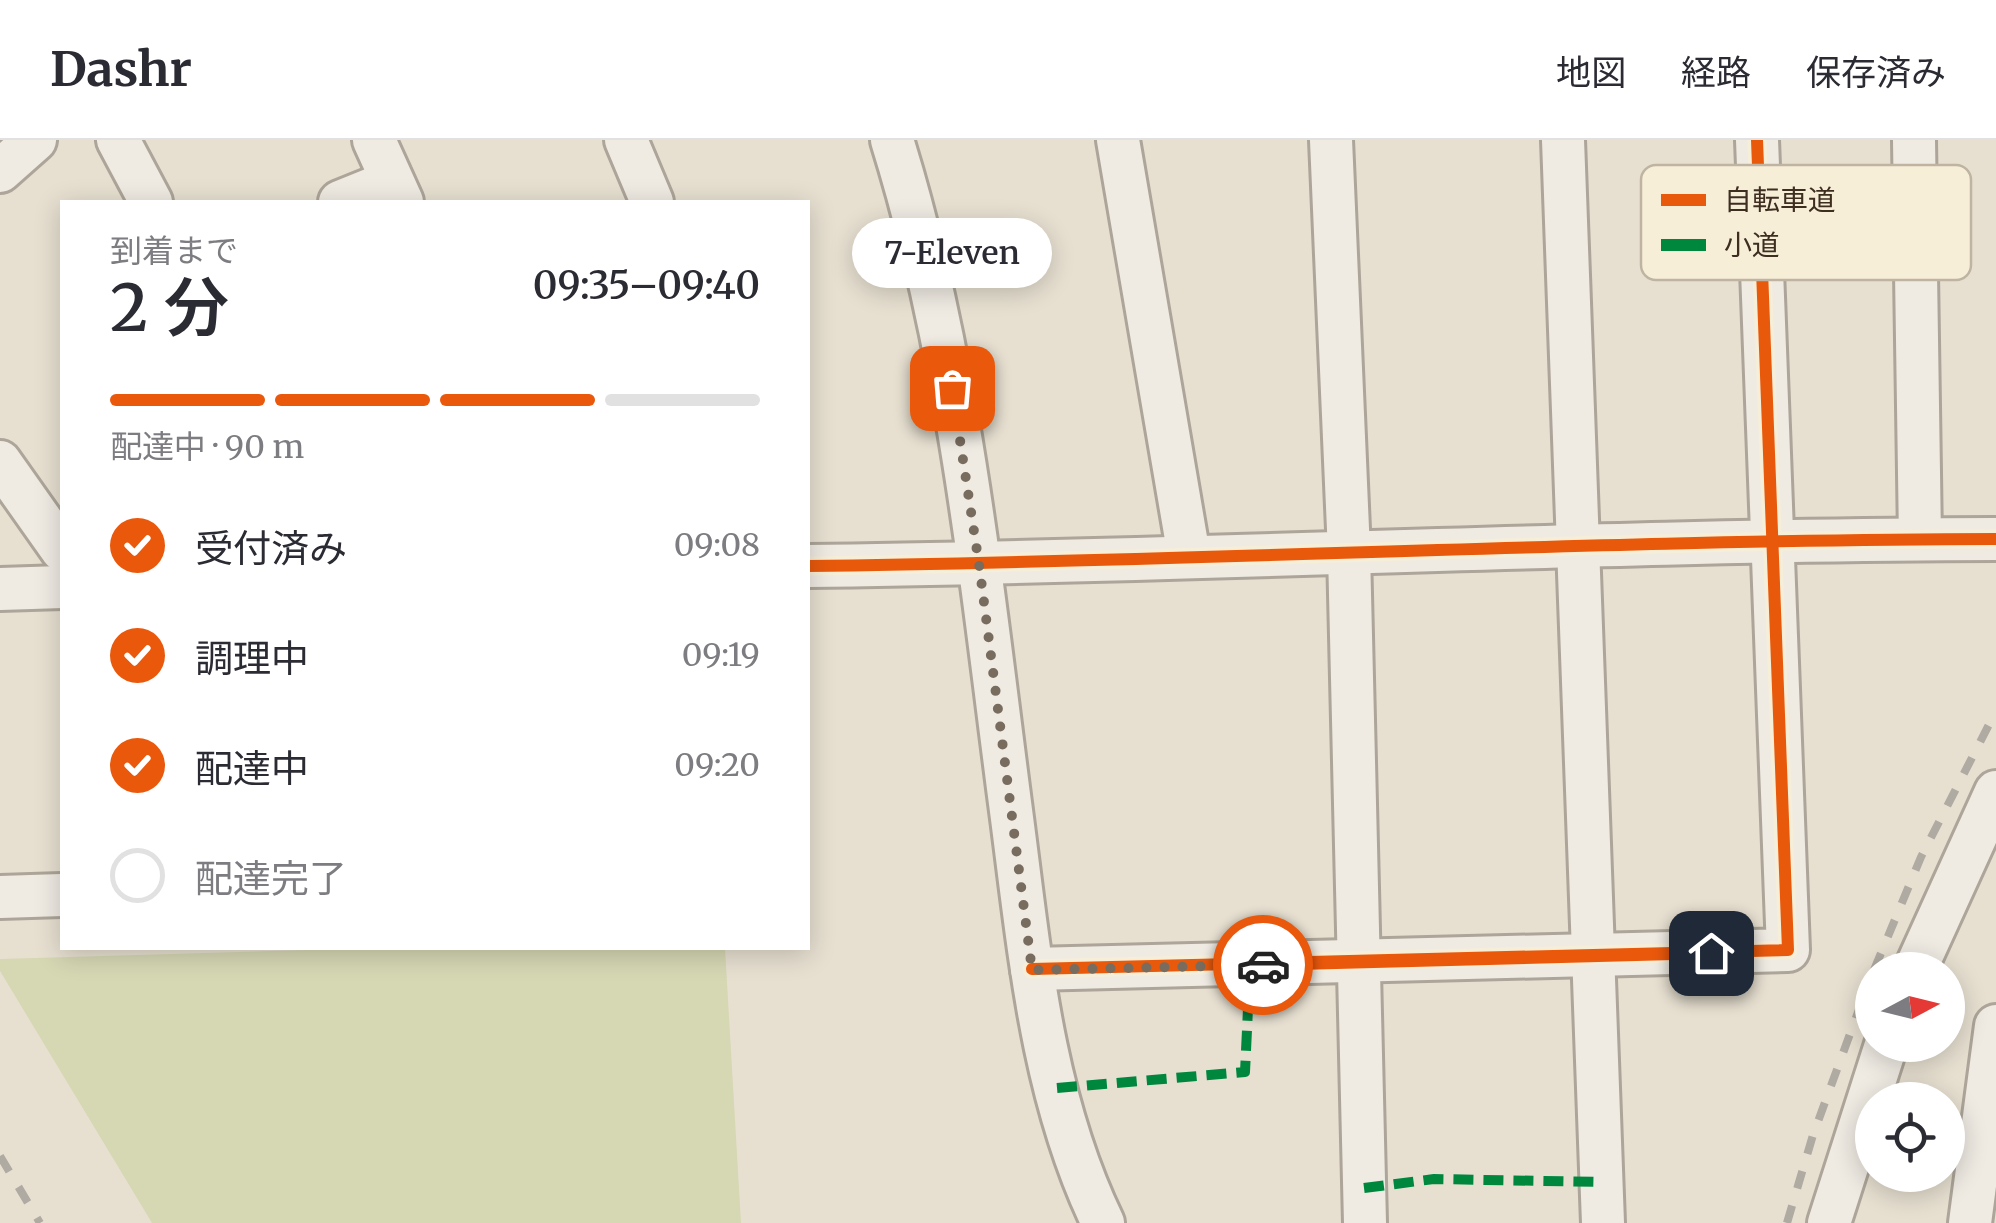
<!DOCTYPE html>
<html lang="ja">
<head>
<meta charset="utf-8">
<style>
  :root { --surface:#fff; --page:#f2f2f3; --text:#2b2b33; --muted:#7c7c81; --line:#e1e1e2; --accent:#ea580c }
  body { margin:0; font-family:Merriweather,"Noto Sans JP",serif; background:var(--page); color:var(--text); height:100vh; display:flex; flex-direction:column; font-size:38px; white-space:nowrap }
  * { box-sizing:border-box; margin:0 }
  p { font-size:32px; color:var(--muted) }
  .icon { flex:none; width:55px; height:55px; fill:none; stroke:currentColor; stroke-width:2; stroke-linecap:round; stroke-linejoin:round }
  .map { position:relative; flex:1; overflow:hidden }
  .drawer { position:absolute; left:60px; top:60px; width:750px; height:750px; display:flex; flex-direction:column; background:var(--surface); border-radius:0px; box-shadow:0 5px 25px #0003 }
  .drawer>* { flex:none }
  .needle { width:65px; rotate:83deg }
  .fabs { position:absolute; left:1855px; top:812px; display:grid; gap:20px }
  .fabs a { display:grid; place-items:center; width:110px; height:110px; border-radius:50%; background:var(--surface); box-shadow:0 5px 25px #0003; font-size:50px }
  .pin { position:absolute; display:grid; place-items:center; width:85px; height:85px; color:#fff; margin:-42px; border-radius:20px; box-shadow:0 5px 15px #0006 }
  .courier { position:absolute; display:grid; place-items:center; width:100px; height:100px; margin:-50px; border:8px solid #ea580c; border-radius:50%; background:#fff; color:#222; box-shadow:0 2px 12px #0007 }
  .bubble { position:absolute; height:70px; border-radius:35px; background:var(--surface); box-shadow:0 5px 25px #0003; font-size:32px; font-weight:600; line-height:70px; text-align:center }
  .headline em { font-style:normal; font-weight:600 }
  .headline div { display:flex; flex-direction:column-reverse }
  .headline { display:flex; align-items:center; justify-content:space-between; height:170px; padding:0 50px }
  h1 { font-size:65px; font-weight:600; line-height:75px }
  .bar { display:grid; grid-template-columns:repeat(4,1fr); gap:15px 10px; align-content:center; height:120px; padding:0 50px }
  .bar i { height:12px; border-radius:8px; background:var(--line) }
  .bar .current { background:var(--accent) }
  .bar p { grid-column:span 4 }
  ol { padding:0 50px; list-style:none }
  li { display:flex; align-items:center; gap:30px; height:110px }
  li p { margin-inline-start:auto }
  li .icon { padding:10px; border-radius:50%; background:var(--accent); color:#fff; stroke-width:4 }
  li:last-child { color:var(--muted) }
  li i { width:55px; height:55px; border:5px solid var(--line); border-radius:50% }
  header { display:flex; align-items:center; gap:60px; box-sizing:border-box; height:140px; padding:0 50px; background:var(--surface); border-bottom:2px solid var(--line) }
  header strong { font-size:48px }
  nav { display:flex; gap:55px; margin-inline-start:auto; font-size:35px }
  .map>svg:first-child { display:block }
</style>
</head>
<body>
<header>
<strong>Dashr</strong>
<nav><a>地図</a><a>経路</a><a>保存済み</a></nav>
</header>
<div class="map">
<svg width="1996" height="1083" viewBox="0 0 1996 1083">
  <rect width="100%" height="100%" fill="#e7e0d1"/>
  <path fill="#d6d7b3" d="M 376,808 L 725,808 L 741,1083 L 152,1083 L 0,831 L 0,819 Z"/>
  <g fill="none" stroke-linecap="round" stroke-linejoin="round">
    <defs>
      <g id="minor">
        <path d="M 118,0 L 151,62"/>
        <path d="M 374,0 L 402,62"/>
        <path d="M 626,0 L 652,62"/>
        <path d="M 892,0 C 959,215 981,441 1010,663 C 1029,805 1040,953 1103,1083"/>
        <path d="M 1118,0 L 1189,416"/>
        <path d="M 1331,0 L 1349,412 L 1365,1083"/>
        <path d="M 1563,0 L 1603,1083"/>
        <path d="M 1914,0 L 1920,399"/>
        <path d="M 0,31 L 35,0"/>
        <path d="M 340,62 L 392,41"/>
        <path d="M 0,322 L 62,410"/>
        <path d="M 808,426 C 1204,421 1600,400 1996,399"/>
        <path d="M 0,449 L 62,447"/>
        <path d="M 0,757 L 62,755"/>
        <path d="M 1032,829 L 1788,810 L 1757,0"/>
        <path d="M 1915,830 L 1996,652"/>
        <path d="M 1829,1083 L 1886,905"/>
        <path d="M 1970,1083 L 1996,886"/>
      </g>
    </defs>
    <use href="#minor" stroke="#ada599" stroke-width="48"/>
    <use href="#minor" stroke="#efebe3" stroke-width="42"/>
    <g stroke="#afaaa2" stroke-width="8" stroke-dasharray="18 18" stroke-linecap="butt">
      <path d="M 1874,830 L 1921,717 L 1996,571"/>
      <path d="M 0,1016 L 40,1083"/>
      <path d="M 1787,1083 L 1813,995 L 1872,834"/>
    </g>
    <g stroke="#00873e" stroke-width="10" stroke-dasharray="20 10" stroke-linecap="butt">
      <path d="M 1057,948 L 1245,932 L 1250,826"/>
      <path d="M 1364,1048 L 1434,1039 L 1602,1042"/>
    </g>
    <defs>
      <g id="cycleway">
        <path d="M 808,426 C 1204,421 1600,400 1996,399"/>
        <path d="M 1032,829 L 1788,810 L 1757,0"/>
      </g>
    </defs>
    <use href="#cycleway" stroke="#f7eed8" stroke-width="19"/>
    <use href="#cycleway" stroke="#e8590c" stroke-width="12"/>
  </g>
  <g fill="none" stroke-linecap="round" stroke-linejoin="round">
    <path stroke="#786c5e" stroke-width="10" stroke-dasharray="0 18" d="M 952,248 L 979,424 L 1032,830 L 1263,825"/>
    <path stroke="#ea580c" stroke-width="12" d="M 1263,825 L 1711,813"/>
  </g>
  <rect x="1641" y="25" width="330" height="115" rx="15" fill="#f7eed8" stroke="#bfb4a1" stroke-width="2.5"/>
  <rect x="1661" y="54" width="45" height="12" fill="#e8590c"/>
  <rect x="1661" y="99" width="45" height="12" fill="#00873e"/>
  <g font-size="28" fill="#3d2e20">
    <text x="1724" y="70">自転車道</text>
    <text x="1724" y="115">小道</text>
  </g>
</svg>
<div class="fabs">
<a><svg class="needle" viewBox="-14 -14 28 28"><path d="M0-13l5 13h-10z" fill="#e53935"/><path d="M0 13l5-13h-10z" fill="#7c7c81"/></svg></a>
<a><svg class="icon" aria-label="locate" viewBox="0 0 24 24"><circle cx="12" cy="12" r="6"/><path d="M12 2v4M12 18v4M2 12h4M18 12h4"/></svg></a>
</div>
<div class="pin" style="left:952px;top:248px;background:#ea580c"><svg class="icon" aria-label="bag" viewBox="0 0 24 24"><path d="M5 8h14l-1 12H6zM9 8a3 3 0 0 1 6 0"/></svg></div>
<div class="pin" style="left:1711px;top:813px;background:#1f2937"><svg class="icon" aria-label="home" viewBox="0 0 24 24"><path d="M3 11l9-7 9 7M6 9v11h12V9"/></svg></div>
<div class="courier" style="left:1263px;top:825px"><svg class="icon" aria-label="car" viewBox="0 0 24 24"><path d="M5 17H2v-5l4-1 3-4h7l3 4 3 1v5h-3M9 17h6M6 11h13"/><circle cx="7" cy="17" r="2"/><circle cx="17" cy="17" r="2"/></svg></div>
<div class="bubble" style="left:852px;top:78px;width:200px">7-Eleven</div>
<section class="drawer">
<div class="headline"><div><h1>2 分</h1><p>到着まで</p></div><em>09:35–09:40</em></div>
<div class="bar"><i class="current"></i><i class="current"></i><i class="current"></i><i></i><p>配達中 · 90 m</p></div>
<ol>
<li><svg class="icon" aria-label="check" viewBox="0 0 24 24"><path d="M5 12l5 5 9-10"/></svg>受付済み<p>09:08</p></li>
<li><svg class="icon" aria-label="check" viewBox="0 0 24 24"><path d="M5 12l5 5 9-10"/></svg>調理中<p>09:19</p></li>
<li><svg class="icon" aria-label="check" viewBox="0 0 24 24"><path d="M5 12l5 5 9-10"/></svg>配達中<p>09:20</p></li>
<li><i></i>配達完了</li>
</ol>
</section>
</div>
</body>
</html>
